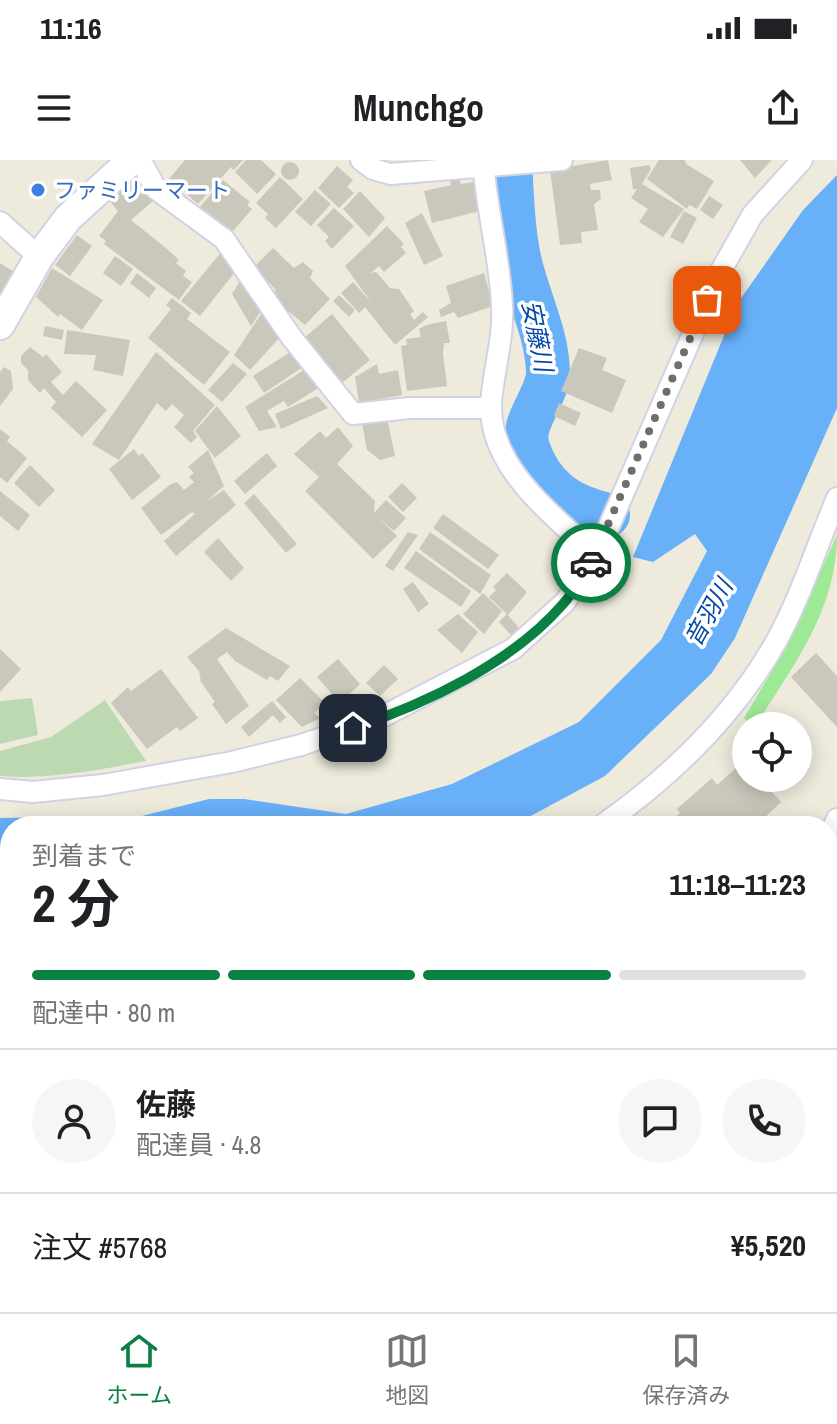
<!DOCTYPE html>
<html lang="ja">
<head>
<meta charset="utf-8">
<style>
  :root { --surface:#fff; --page:#f6f6f6; --text:#202124; --muted:#757577; --line:#e0e0e0; --accent:#0b8043 }
  body { margin:0; font-family:"Archivo Narrow","Noto Sans JP",sans-serif; background:var(--page); color:var(--text); height:100vh; display:flex; flex-direction:column; font-size:30px; white-space:nowrap }
  * { box-sizing:border-box; margin:0 }
  p { font-size:26px; color:var(--muted) }
  .icon { flex:none; width:44px; height:44px; fill:none; stroke:currentColor; stroke-width:2; stroke-linecap:round; stroke-linejoin:round }
  .map { position:relative; flex:1; overflow:hidden }
  .drawer { position:absolute; left:0px; top:656px; width:838px; height:496px; display:flex; flex-direction:column; background:var(--surface); border-radius:32px 32px 0 0; box-shadow:0 4px 20px #0003 }
  .drawer>* { flex:none }
  .tools { position:absolute; left:732px; top:552px; display:grid; gap:16px }
  .tools a { display:grid; place-items:center; width:80px; height:80px; border-radius:50%; background:var(--surface); box-shadow:0 4px 20px #0003; font-size:40px }
  .pin { position:absolute; display:grid; place-items:center; width:68px; height:68px; color:#fff; margin:-34px; border-radius:16px; box-shadow:0 4px 12px #0006 }
  .courier { position:absolute; display:grid; place-items:center; width:80px; height:80px; margin:-40px; border:6px solid #0b8043; border-radius:50%; background:#fff; color:#222; box-shadow:0 2px 10px #0007 }
  .headline em { font-style:normal; font-weight:700 }
  .headline div { display:flex; flex-direction:column-reverse }
  .headline { display:flex; align-items:center; justify-content:space-between; height:136px; padding:0 32px }
  h1 { font-size:52px; font-weight:700; line-height:60px }
  .bar { display:grid; grid-template-columns:repeat(4,1fr); gap:12px 8px; align-content:center; height:96px; padding:0 32px }
  .bar i { height:10px; border-radius:6px; background:var(--line) }
  .bar .on { background:var(--accent) }
  .bar p { grid-column:span 4 }
  .line { display:flex; align-items:center; gap:20px; padding:0 32px; border-top:2px solid var(--line) }
  .line div { flex:1 }
  .round { display:grid; place-items:center; flex:none; width:84px; height:84px; border-radius:42px; background:var(--page) }
  .status { display:flex; justify-content:space-between; align-items:center; height:56px; padding:0 40px; background:var(--surface); direction:ltr }
  .status svg { height:22px; fill:currentColor }
  header { display:flex; justify-content:space-between; align-items:center; height:104px; padding:0 32px; background:var(--surface); font-size:36px; font-weight:700 }
  .menu { display:flex; justify-content:space-around; align-items:center; height:112px; border-top:2px solid var(--line); background:var(--surface); font-size:22px; color:var(--muted) }
  .menu a { display:grid; justify-items:center; gap:4px }
  .menu .on { color:var(--accent) }
  .map>svg:first-child { display:block }
</style>
</head>
<body>
<div class="status"><b>11:16</b><svg viewBox="0 0 49 12"><path d="M0 12V9h3v3zM5 12V6h3v6zM10 12V3h3v9zM15 12V0h3v12zM26 1h20v11H26zM47 4h2v5h-2z"/></svg></div>
<header><svg class="icon" aria-label="menu" viewBox="0 0 24 24"><path d="M4 6h16M4 12h16M4 18h16"/></svg>Munchgo<svg class="icon" aria-label="share" viewBox="0 0 24 24"><path d="M12 15V3M7 8l5-5 5 5M5 13v7h14v-7"/></svg></header>
<div class="map">
<svg width="837" height="1152" viewBox="0 0 837 1152">
  <rect width="100%" height="100%" fill="#eeebdd"/>
  <path fill="#9ee995" d="M 837,375 C 837,449 794,505 755,566 L 751,566 L 744,558 L 788,484 Z"/>
  <g fill="#bcd9b2">
    <path d="M 32,538 L 38,575 L 0,584 L 0,541 Z"/>
    <path d="M 105,540 L 146,601 C 97,610 50,620 0,616 L 0,591 L 51,577 Z"/>
  </g>
  <g fill="#68b0f8">
    <path d="M 837,15 L 837,248 L 735,478 L 711,514 L 605,616 L 512,666 L 10,666 L 10,791 L 0,790 L 0,658 L 142,656 L 209,639 L 244,639 L 346,654 L 452,624 L 579,562 L 661,480 L 707,391 L 695,374 L 653,402 L 633,397 L 737,144 L 803,50 Z"/>
    <path d="M 10,1111 L 10,1142 L 47,1142 L 36,1152 L 0,1152 L 0,1120 Z"/>
  </g>
  <g fill="none" stroke-linecap="round" stroke-linejoin="round">
    <path stroke="#68b0f8" stroke-width="44" d="M 510,0 C 512,33 512,66 519,98 C 527,136 547,172 548,212 C 549,236 519,262 528,288 C 542,329 569,346 608,355"/>
  </g>
  <g fill="#cac7bc">
    <path d="M 185,0 L 243,0 L 234,10 L 231,7 L 198,44 L 169,19 Z"/>
    <path d="M 246,0 L 261,0 L 276,14 L 257,34 L 235,12 Z"/>
    <path d="M 608,0 L 612,20 L 590,24 L 591,30 L 600,30 L 601,39 L 594,44 L 598,70 L 581,72 L 582,83 L 560,85 L 550,10 Z"/>
    <path d="M 659,0 L 685,0 L 686,4 L 714,21 L 697,49 L 689,45 L 687,49 L 647,19 Z"/>
    <path d="M 740,0 L 772,0 L 755,18 Z"/>
    <circle cx="290" cy="11" r="9"/>
    <path d="M 649,5 L 651,9 L 642,24 L 684,49 L 663,77 L 639,62 L 648,49 L 631,38 L 637,29 L 633,29 L 630,8 Z"/>
    <path d="M 337,6 L 353,20 L 347,27 L 354,33 L 339,48 L 318,28 Z"/>
    <path d="M 458,16 L 461,24 L 474,22 L 480,51 L 432,63 L 424,31 L 451,25 L 449,18 Z"/>
    <path d="M 136,17 L 153,41 L 131,60 L 167,89 L 179,100 L 176,103 L 186,111 L 183,116 L 192,122 L 179,140 L 104,84 L 106,81 L 99,76 L 118,51 L 109,40 Z"/>
    <path d="M 280,17 L 303,39 L 276,68 L 265,58 L 268,54 L 256,43 Z"/>
    <path d="M 223,20 L 250,42 L 247,45 L 252,49 L 233,71 L 229,67 L 226,70 L 200,47 Z"/>
    <path d="M 315,30 L 331,44 L 311,66 L 295,52 Z"/>
    <path d="M 360,31 L 385,58 L 369,77 L 343,49 Z"/>
    <path d="M 709,36 L 723,45 L 713,59 L 700,50 Z"/>
    <path d="M 334,48 L 354,66 L 332,89 L 325,81 L 329,77 L 317,65 Z"/>
    <path d="M 684,51 L 697,58 L 683,84 L 670,77 Z"/>
    <path d="M 422,53 L 443,96 L 424,105 L 405,63 Z"/>
    <path d="M 387,66 L 404,84 L 401,87 L 406,93 L 384,112 L 379,106 L 371,113 L 376,112 L 390,128 L 399,129 L 414,151 L 410,154 L 414,160 L 423,152 L 428,157 L 395,185 L 365,147 L 359,153 L 341,133 L 353,122 L 371,142 L 345,106 Z"/>
    <path d="M 77,75 L 92,86 L 70,116 L 55,105 Z"/>
    <path d="M 273,88 L 294,108 L 303,102 L 313,111 L 310,118 L 330,139 L 305,165 L 276,141 L 273,133 L 276,130 L 254,107 Z"/>
    <path d="M 222,91 L 235,112 L 200,156 L 181,141 Z"/>
    <path d="M 115,96 L 133,109 L 121,126 L 103,113 Z"/>
    <path d="M 0,103 L 14,112 L 0,134 Z"/>
    <path d="M 52,108 L 103,140 L 82,170 L 60,154 L 58,157 L 36,137 Z"/>
    <path d="M 137,113 L 156,128 L 149,138 L 130,123 Z"/>
    <path d="M 484,113 L 493,146 L 458,158 L 454,152 L 441,157 L 439,150 L 451,143 L 446,126 Z"/>
    <path d="M 242,118 L 262,149 L 251,166 L 232,134 Z"/>
    <path d="M 339,135 L 355,150 L 349,157 L 333,141 Z"/>
    <path d="M 172,138 L 191,153 L 187,159 L 230,192 L 204,225 L 148,178 L 171,149 L 166,145 Z"/>
    <path d="M 261,154 L 282,175 L 250,210 L 234,195 Z"/>
    <path d="M 332,154 L 370,200 L 342,223 L 304,178 Z"/>
    <path d="M 446,161 L 450,183 L 444,183 L 443,193 L 447,226 L 407,231 L 401,186 L 407,185 L 406,179 L 421,177 L 419,169 L 426,165 Z"/>
    <path d="M 45,166 L 64,170 L 62,180 L 43,176 Z"/>
    <path d="M 67,170 L 130,180 L 123,216 L 93,210 L 96,195 L 64,194 Z"/>
    <path d="M 30,187 L 43,197 L 46,194 L 62,212 L 51,222 L 63,235 L 76,221 L 107,250 L 82,277 L 51,248 L 56,242 L 44,228 L 40,233 L 28,220 L 28,210 L 21,203 L 21,196 Z"/>
    <path d="M 579,188 L 607,198 L 602,210 L 626,220 L 612,253 L 561,231 Z"/>
    <path d="M 292,191 L 303,207 L 264,233 L 253,216 Z"/>
    <path d="M 156,192 L 215,245 L 193,271 L 197,277 L 191,283 L 174,267 L 184,255 L 172,244 L 166,251 L 157,243 L 119,300 L 92,284 Z"/>
    <path d="M 233,203 L 247,214 L 222,242 L 208,230 Z"/>
    <path d="M 377,204 L 379,214 L 398,210 L 402,235 L 359,243 L 355,217 Z"/>
    <path d="M 4,207 L 11,211 L 13,229 L 0,246 L 0,212 Z"/>
    <path d="M 304,210 L 320,227 L 288,247 L 284,241 L 267,251 L 277,267 L 259,271 L 245,247 Z"/>
    <path d="M 317,236 L 328,248 L 281,269 L 275,254 Z"/>
    <path d="M 559,243 L 581,253 L 575,266 L 554,256 Z"/>
    <path d="M 217,246 L 241,276 L 215,298 L 195,271 Z"/>
    <path d="M 387,258 L 395,296 L 380,300 L 367,290 L 362,263 Z"/>
    <path d="M 338,267 L 353,286 L 337,304 L 375,341 L 374,353 L 386,340 L 406,358 L 394,371 L 378,357 L 397,376 L 373,399 L 305,331 L 319,317 L 294,294 L 320,271 L 326,278 Z"/>
    <path d="M 0,269 L 10,277 L 7,281 L 27,298 L 7,323 L 0,317 Z"/>
    <path d="M 134,289 L 139,296 L 142,293 L 161,317 L 132,340 L 109,309 Z"/>
    <path d="M 208,290 L 224,326 L 207,341 L 224,330 L 236,345 L 176,396 L 164,381 L 195,354 L 192,352 L 161,375 L 141,348 L 171,324 L 177,322 L 184,330 L 194,322 L 189,317 L 194,313 L 188,307 Z"/>
    <path d="M 267,293 L 277,306 L 245,334 L 234,321 Z"/>
    <path d="M 30,305 L 55,330 L 39,347 L 14,323 Z"/>
    <path d="M 402,323 L 417,338 L 403,352 L 388,337 Z"/>
    <path d="M 0,331 L 30,355 L 18,371 L 0,356 Z"/>
    <path d="M 254,334 L 297,384 L 286,393 L 244,343 Z"/>
    <path d="M 443,354 L 499,395 L 488,409 L 433,368 Z"/>
    <path d="M 408,372 L 418,375 L 393,411 L 385,406 Z"/>
    <path d="M 430,372 L 491,415 L 480,434 L 419,389 Z"/>
    <path d="M 218,378 L 244,408 L 231,421 L 204,392 Z"/>
    <path d="M 416,391 L 471,431 L 461,447 L 404,408 Z"/>
    <path d="M 507,413 L 527,432 L 508,455 L 489,437 L 496,430 L 493,427 Z"/>
    <path d="M 413,422 L 429,444 L 418,452 L 403,429 Z"/>
    <path d="M 483,433 L 502,451 L 484,474 L 463,454 Z"/>
    <path d="M 458,454 L 478,472 L 462,493 L 437,470 Z"/>
    <path d="M 507,454 L 519,468 L 511,475 L 499,462 Z"/>
    <path d="M 226,468 L 290,506 L 278,521 L 270,516 L 267,520 L 235,501 L 227,492 L 217,499 L 249,546 L 226,564 L 212,544 L 215,542 L 201,522 L 199,511 L 187,497 Z"/>
    <path d="M 0,489 L 21,509 L 0,532 Z"/>
    <path d="M 816,493 L 837,516 L 837,567 L 791,517 Z"/>
    <path d="M 338,499 L 360,524 L 340,543 L 317,517 Z"/>
    <path d="M 384,505 L 398,519 L 380,536 L 366,523 Z"/>
    <path d="M 161,509 L 198,558 L 180,571 L 177,567 L 147,589 L 111,543 L 128,527 L 131,531 Z"/>
    <path d="M 300,518 L 325,543 L 314,553 L 320,558 L 302,567 L 276,540 Z"/>
    <path d="M 272,541 L 286,557 L 280,563 L 273,555 L 249,577 L 241,567 Z"/>
    <path d="M 744,601 L 746,618 L 759,618 L 781,642 L 756,666 L 665,666 L 680,653 L 677,649 L 712,618 L 717,625 Z"/>
    <path d="M 828,726 L 837,736 L 837,753 L 828,761 Z"/>
    <path d="M 828,825 L 837,835 L 837,882 L 828,890 Z"/>
    <path d="M 837,927 L 837,971 L 828,961 L 828,935 Z"/>
    <path d="M 160,1142 L 196,1142 L 186,1152 L 150,1152 Z"/>
    <path d="M 204,1142 L 238,1142 L 227,1152 L 193,1152 Z"/>
  </g>
  <g fill="none" stroke-linecap="round" stroke-linejoin="round">
    <defs>
      <g id="minor">
        <path d="M 140,0 L 157,30 L 224,79 L 292,178 L 353,254 L 410,248 L 491,248"/>
        <path d="M 361,0 L 373,9 L 390,14 L 562,0"/>
        <path d="M 483,0 C 486,49 500,97 502,146 C 504,178 493,212 491,244 C 489,309 554,355 596,396"/>
        <path d="M 0,62 L 39,97"/>
        <path d="M 0,629 L 33,632 L 103,625 L 232,602 L 301,585 L 378,559 L 513,489 L 565,442 L 596,396 L 719,114 L 753,54 L 802,0"/>
        <path d="M 837,659 L 831,672 L 837,678"/>
        <path d="M 601,666 C 672,616 734,557 777,480 C 801,436 817,385 837,338"/>
        <path d="M 0,832 L 10,832"/>
        <path d="M 0,885 L 10,896"/>
        <path d="M 828,919 L 837,911"/>
        <path d="M 695,1142 L 704,1152"/>
        <path d="M 80,1152 L 91,1142"/>
        <path d="M 576,1152 L 587,1142"/>
      </g>
      <path id="secondary" d="M 0,165 L 39,97 L 68,58 L 132,0"/>
    </defs>
    <use href="#minor" stroke="#d2d2e5" stroke-width="24"/>
    <use href="#secondary" stroke="#d2d2e5" stroke-width="32"/>
    <use href="#minor" stroke="#fff" stroke-width="20"/>
    <use href="#secondary" stroke="#fff" stroke-width="28"/>
  </g>
  <g fill="none" stroke-linecap="round" stroke-linejoin="round">
    <path stroke="#6f6e69" stroke-width="8" stroke-dasharray="0 14.4" d="M 591,403 L 707,140"/>
    <path stroke="#0b8043" stroke-width="10" d="M 353,568 C 426,544 512,503 563,444 C 574,432 582,417 591,403"/>
  </g>
  <circle fill="#3f7fe0" stroke="#fff" stroke-width="3" cx="38" cy="30" r="8"/>
  <g text-anchor="middle" stroke-width="7" stroke-linejoin="round" paint-order="stroke">
    <g font-size="22" fill="#366cbe" stroke="#fff" text-anchor="start">
      <text x="54" y="38">ファミリーマート</text>
    </g>
    <g font-size="24" font-style="italic" fill="#0348a7" stroke="#fff">
      <text transform="translate(537 176) rotate(79)" y="8">安藤川</text>
      <text transform="translate(709 453) rotate(-61)" y="8">音羽川</text>
    </g>
  </g>
</svg>
<div class="tools">
<a><svg class="icon" aria-label="locate" viewBox="0 0 24 24"><circle cx="12" cy="12" r="6"/><path d="M12 2v4M12 18v4M2 12h4M18 12h4"/></svg></a>
</div>
<div class="pin" style="left:707px;top:140px;background:#ea580c"><svg class="icon" aria-label="bag" viewBox="0 0 24 24"><path d="M5 8h14l-1 12H6zM9 8a3 3 0 0 1 6 0"/></svg></div>
<div class="pin" style="left:353px;top:568px;background:#1f2937"><svg class="icon" aria-label="home" viewBox="0 0 24 24"><path d="M3 11l9-7 9 7M6 9v11h12V9"/></svg></div>
<div class="courier" style="left:591px;top:403px"><svg class="icon" aria-label="car" viewBox="0 0 24 24"><path d="M5 17H2v-5l4-1 3-4h7l3 4 3 1v5h-3M9 17h6M6 11h13"/><circle cx="7" cy="17" r="2"/><circle cx="17" cy="17" r="2"/></svg></div>
<section class="drawer">
<div class="headline"><div><h1>2 分</h1><p>到着まで</p></div><em>11:18–11:23</em></div>
<div class="bar"><i class="on"></i><i class="on"></i><i class="on"></i><i></i><p>配達中 · 80 m</p></div>
<div class="line" style="height:144px"><a class="round"><svg class="icon" aria-label="person" viewBox="0 0 24 24"><circle cx="12" cy="8" r="4"/><path d="M4 21q1-7 8-7t8 7"/></svg></a><div><b>佐藤</b><p>配達員 · 4.8</p></div><a class="round"><svg class="icon" aria-label="chat" viewBox="0 0 24 24"><path d="M4 5h16v11H9l-5 4z"/></svg></a><a class="round"><svg class="icon" aria-label="phone" viewBox="0 0 24 24"><path d="M5 4h4l2 5-3 2q2 4 5 5l2-3 5 2v4C11 20 4 13 5 4z"/></svg></a></div>
<div class="line" style="height:104px"><div>注文 #5768</div><b>¥5,520</b></div>
</section>
</div>
<nav class="menu">
<a class="on"><svg class="icon" aria-label="home" viewBox="0 0 24 24"><path d="M3 11l9-7 9 7M6 9v11h12V9"/></svg>ホーム</a>
<a><svg class="icon" aria-label="map" viewBox="0 0 24 24"><path d="M3 6l6-2 6 2 6-2v14l-6 2-6-2-6 2zM9 4v14M15 6v14"/></svg>地図</a>
<a><svg class="icon" aria-label="saved" viewBox="0 0 24 24"><path d="M7 4h10v16l-5-4-5 4z"/></svg>保存済み</a>
</nav>
</body>
</html>
